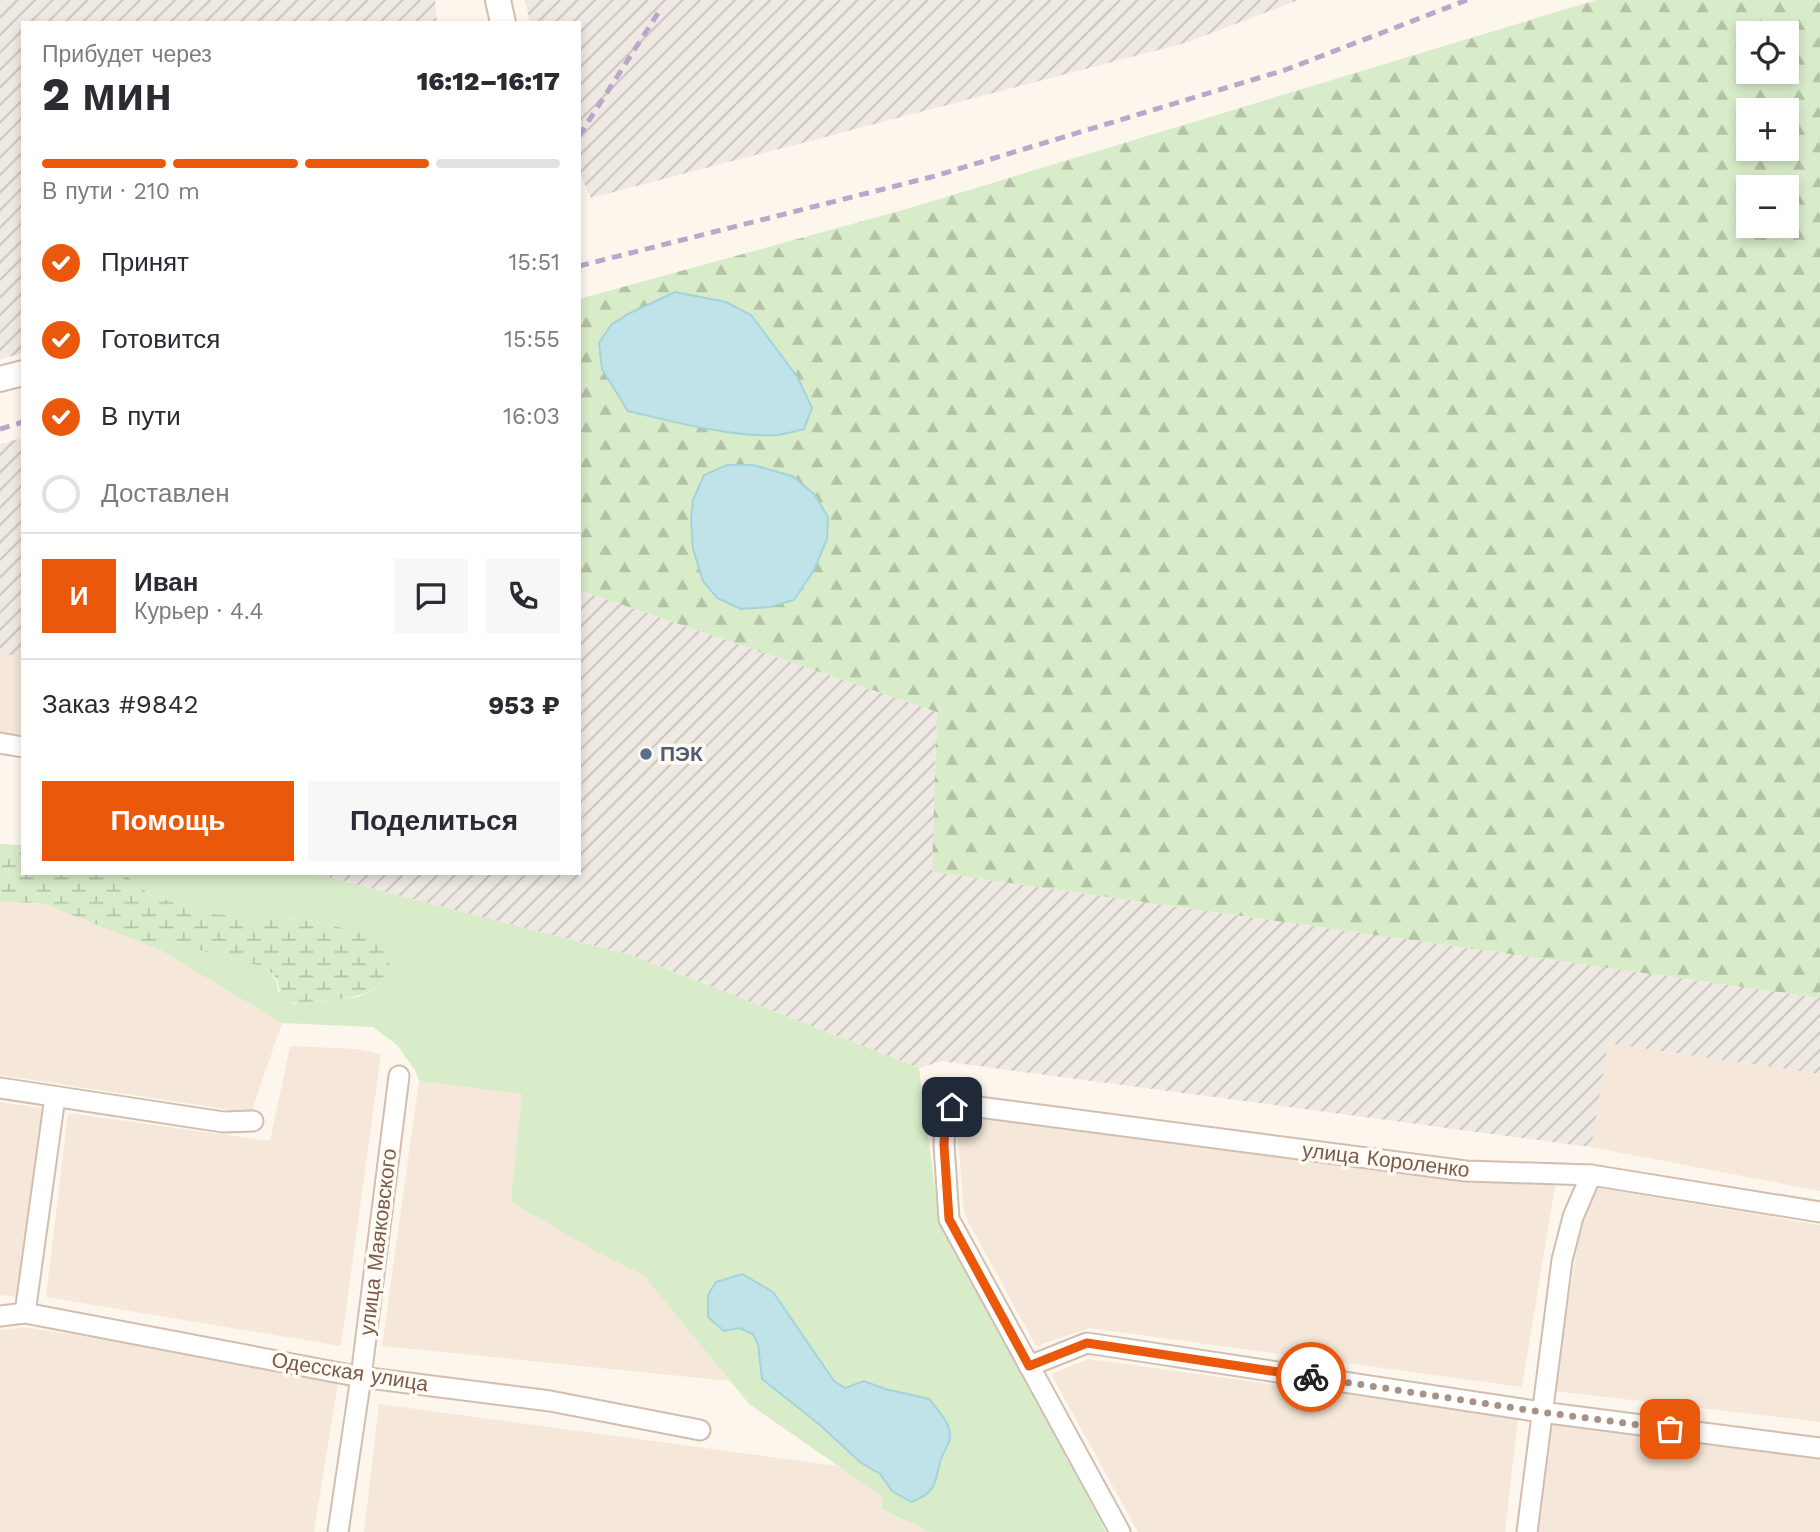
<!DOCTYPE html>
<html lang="ru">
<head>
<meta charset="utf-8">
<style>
  :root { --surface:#fff; --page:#f7f7f7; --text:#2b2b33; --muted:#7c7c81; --line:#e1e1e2; --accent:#ea580c }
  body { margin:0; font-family:"Work Sans",sans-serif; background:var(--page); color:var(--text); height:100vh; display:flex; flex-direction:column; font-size:26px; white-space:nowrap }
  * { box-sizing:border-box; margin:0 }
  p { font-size:23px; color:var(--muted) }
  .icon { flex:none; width:38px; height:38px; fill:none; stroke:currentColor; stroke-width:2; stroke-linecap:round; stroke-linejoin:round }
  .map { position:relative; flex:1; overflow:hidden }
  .drawer { position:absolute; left:21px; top:21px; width:560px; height:854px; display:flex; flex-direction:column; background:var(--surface); border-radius:0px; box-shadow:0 4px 10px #0003 }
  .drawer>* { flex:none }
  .tools { position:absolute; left:1736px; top:21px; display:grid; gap:14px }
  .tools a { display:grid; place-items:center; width:63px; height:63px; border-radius:0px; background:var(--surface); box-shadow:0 4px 10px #0003; font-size:35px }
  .pin { position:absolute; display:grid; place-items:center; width:60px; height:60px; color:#fff; margin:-30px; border-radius:14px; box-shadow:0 4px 10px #0006 }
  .courier { position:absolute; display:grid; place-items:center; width:70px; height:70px; margin:-35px; border:5px solid #ea580c; border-radius:50%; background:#fff; color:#222; box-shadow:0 2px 9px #0007 }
  .overview em { font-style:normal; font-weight:800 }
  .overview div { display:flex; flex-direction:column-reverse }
  .overview { display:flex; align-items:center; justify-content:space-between; height:119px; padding:0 21px }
  h1 { font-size:46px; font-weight:800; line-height:52px }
  .bar { display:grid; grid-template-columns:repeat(4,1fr); gap:10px 7px; align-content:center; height:84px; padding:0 21px }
  .bar i { height:9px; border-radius:5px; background:var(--line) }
  .bar .selected { background:var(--accent) }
  .bar p { grid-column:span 4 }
  .line { display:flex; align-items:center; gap:18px; padding:0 21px; border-top:2px solid var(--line) }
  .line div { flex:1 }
  .round { display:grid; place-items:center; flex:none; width:74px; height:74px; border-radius:0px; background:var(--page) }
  ol { padding:0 21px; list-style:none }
  li { display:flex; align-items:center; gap:21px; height:77px }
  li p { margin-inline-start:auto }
  li .icon { padding:7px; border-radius:50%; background:var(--accent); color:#fff; stroke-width:4 }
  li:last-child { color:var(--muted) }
  li i { width:38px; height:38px; border:4px solid var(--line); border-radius:50% }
  .primary-button { display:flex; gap:14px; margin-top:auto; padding:14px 21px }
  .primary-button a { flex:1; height:80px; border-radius:0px; background:var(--accent); color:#fff; font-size:28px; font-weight:800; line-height:80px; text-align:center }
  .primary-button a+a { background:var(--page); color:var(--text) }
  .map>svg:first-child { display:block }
</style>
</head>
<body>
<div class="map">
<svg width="1820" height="1532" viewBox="0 0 1820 1532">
  <defs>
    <pattern id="industrial-furrows" width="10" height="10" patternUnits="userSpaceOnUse" patternTransform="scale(1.75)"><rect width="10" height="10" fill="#efe9e4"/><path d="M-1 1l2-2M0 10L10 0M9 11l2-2" fill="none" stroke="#c7c0bb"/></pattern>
    <pattern id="forest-firs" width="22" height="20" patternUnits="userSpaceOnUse" patternTransform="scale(1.75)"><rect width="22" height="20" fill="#d8ecc9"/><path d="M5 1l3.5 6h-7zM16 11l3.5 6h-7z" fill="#b4c2a5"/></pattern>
    <pattern id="wetland-marsh" width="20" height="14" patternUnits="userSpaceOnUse" patternTransform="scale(1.75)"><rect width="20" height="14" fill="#d8ecc9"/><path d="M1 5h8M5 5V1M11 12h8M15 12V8" fill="none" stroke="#b4c2a5"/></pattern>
  </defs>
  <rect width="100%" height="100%" fill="#fdf6ec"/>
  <g fill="#f5e8da">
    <rect x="0" y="655" width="23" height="83"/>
    <path d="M 0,902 L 42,903 L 160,950 L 282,1023 L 251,1113 L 0,1075 Z"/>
    <path d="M 1607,1043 L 1820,1074 L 1820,1191 L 1591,1147 Z"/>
    <path d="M 290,1046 L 357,1049 L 381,1054 L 341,1346 L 46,1297 L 68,1113 L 270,1141 Z"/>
    <path d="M 419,1081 L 522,1094 L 599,1253 L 643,1275 L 730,1381 L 382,1346 Z"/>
    <path d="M 0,1102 L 42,1108 L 18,1297 L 0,1295 Z"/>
    <path d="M 956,1114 L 1556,1181 L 1522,1387 L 1089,1328 L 1036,1346 L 964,1214 Z"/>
    <path d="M 1587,1186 L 1820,1225 L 1820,1422 L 1554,1391 Z"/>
    <path d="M 24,1327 L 339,1376 L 314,1532 L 0,1532 L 0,1330 Z"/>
    <path d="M 1089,1359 L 1518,1418 L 1505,1532 L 1138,1532 L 1051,1374 Z"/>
    <path d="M 379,1404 L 838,1466 L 883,1497 L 883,1511 L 931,1532 L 364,1532 Z"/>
    <path d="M 1549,1422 L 1820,1459 L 1820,1532 L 1537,1532 Z"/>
  </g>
  <g fill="url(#industrial-furrows)">
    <path d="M 0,0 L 435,0 L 437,23 L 23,23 L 23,353 L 0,359 Z"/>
    <path d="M 525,0 L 1298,0 L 1185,43 L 591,198 L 579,171 L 579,23 L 530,23 Z"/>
    <path d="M 19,439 L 23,441 L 23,655 L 0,655 L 0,444 Z"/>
    <path d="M 579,590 L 937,712 L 932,872 L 1820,998 L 1820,1074 L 1608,1043 L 1591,1147 L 941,1061 L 919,1068 L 631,955 L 311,873 L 579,873 Z"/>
  </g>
  <path fill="#d8ecc9" d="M 123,873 L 311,873 L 631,955 L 919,1068 L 939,1219 L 1106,1532 L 931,1532 L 882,1510 L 883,1497 L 749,1404 L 643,1275 L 599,1253 L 511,1202 L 522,1094 L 419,1081 L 415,1070 L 397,1045 L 373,1027 L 282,1023 L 160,950 L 165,941 L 261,966 C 272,973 277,978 278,991 L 293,1004 L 358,997 L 378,987 L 315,921 L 213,914 L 150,895 Z"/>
  <path fill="url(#forest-firs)" fill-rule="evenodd" d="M 1596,0 L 1820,0 L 1820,998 L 932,872 L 937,712 L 579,590 L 579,299 L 903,210 ZM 1748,33 L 1787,33 L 1787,72 L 1748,72 ZM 1748,110 L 1787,110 L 1787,149 L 1748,149 ZM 1748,187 L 1787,187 L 1787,226 L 1748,226 Z"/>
  <path fill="url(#wetland-marsh)" d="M 0,844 L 23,845 L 23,873 L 123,873 L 150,895 L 213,914 L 315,921 L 370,936 L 388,947 C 400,994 350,1000 316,1001 C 308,1002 297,1005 290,1002 C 278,997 281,990 277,981 C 275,974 267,970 261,966 L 165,941 L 160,950 L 42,903 L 0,902 Z"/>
  <g fill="#bfe3e8" stroke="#a5d3da" stroke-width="2">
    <path d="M 675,292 L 726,302 L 751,315 L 798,378 L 812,408 L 804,429 C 795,431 786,434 777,435 C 734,438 671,421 628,411 L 602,369 L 599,343 L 611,325 L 628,314 Z"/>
    <path d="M 727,465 L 753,465 L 792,476 L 814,494 L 828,517 L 827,539 L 814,570 L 794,600 L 770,607 L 741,609 L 717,598 L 703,581 L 693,549 L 691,518 L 693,500 L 704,475 Z"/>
    <path d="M 742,1274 L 773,1292 L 834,1381 L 845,1388 L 864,1381 L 885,1389 L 929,1399 C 938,1410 951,1423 950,1438 C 949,1445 943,1452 941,1459 C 934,1483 938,1492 911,1502 L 892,1491 L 880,1474 L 860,1462 L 820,1425 L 762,1379 L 758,1344 L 753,1334 L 740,1328 L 724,1331 L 708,1317 L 708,1295 L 716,1282 Z"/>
  </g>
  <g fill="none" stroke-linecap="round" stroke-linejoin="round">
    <defs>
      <g id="minor">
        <path d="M 0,743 L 23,747"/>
        <path d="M 0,1088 L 223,1122 L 253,1121"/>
        <path d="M 25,1313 L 55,1097"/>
        <path d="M 0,1316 L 25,1313 L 361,1377 L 550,1401 L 700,1430"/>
        <path d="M 1029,1366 L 1087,1343 L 1541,1412 L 1820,1448"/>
        <path d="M 338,1532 L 361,1377 L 399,1076"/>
        <path d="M 1120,1532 L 949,1219 L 944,1145 L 945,1123 L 952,1107 L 971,1106 L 1466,1171 L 1591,1175 L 1820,1212"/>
        <path d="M 1527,1532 L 1562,1260 L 1573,1217 L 1591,1175"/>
      </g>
      <g id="tertiary">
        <path d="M 498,0 L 503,23"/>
        <path d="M 0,379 L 23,373"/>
      </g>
    </defs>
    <use href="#minor" stroke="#d1beb0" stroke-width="23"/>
    <use href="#tertiary" stroke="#d1beb0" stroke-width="28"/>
    <use href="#minor" stroke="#fff" stroke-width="19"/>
    <use href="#tertiary" stroke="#fff" stroke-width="24"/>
    <g stroke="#b9a8c9" stroke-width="5" stroke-dasharray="10 7" stroke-linecap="butt">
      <path d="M 579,136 L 660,10"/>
      <path d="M 579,266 L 935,176 L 1285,70 L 1467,0"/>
      <path d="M 0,429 L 23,422"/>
    </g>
  </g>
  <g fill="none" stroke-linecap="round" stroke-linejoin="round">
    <path stroke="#a89285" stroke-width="7" stroke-dasharray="0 12.6" d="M 1311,1377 L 1541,1412 L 1670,1429"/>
    <path stroke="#ea580c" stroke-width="9" d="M 952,1107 L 945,1123 L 944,1145 L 949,1219 L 1029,1366 L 1087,1343 L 1311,1377"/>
  </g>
  <circle fill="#5c6f8a" stroke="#fffaf3" stroke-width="2.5" cx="646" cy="754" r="7"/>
  <g text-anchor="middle" stroke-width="7" stroke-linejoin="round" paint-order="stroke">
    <g font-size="21" font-weight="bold" fill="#4e5e75" stroke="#fffaf3" text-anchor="start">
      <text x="660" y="761">ПЭК</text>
    </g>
    <g font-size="21" fill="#7a5c4d" stroke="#fffaf3">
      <text transform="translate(1386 1160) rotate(7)" y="7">улица Короленко</text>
      <text transform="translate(378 1242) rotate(-83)" y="7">улица Маяковского</text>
      <text transform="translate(350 1372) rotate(9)" y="7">Одесская улица</text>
    </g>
  </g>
</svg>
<div class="tools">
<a><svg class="icon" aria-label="locate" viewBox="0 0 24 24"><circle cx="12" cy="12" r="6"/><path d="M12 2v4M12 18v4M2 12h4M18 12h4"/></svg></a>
<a>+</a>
<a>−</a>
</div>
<div class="pin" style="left:1670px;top:1429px;background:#ea580c"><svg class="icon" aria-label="bag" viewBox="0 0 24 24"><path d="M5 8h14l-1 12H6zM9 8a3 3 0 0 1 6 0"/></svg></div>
<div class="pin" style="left:952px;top:1107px;background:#1f2937"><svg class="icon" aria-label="home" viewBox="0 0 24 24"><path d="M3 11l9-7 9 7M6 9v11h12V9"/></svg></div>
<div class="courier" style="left:1311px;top:1377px"><svg class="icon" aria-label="bike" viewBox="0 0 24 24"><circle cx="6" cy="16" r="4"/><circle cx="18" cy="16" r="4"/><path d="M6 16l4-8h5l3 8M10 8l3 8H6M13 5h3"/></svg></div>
<section class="drawer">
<div class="overview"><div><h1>2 мин</h1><p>Прибудет через</p></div><em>16:12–16:17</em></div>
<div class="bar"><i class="selected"></i><i class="selected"></i><i class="selected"></i><i></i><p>В пути · 210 m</p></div>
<ol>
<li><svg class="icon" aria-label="check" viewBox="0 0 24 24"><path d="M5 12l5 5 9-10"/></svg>Принят<p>15:51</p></li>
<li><svg class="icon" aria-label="check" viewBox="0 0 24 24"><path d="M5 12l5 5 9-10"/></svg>Готовится<p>15:55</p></li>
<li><svg class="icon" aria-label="check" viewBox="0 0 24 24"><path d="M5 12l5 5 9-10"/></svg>В пути<p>16:03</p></li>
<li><i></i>Доставлен</li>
</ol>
<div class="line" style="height:126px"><b class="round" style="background:var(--accent);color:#fff">И</b><div><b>Иван</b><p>Курьер · 4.4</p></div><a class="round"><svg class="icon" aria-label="chat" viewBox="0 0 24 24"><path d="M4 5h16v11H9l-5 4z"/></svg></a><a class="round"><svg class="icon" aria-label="phone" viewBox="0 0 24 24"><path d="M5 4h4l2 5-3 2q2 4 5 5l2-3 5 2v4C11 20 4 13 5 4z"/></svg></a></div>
<div class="line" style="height:91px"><div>Заказ #9842</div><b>953 ₽</b></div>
<div class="primary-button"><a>Помощь</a><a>Поделиться</a></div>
</section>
</div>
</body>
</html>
